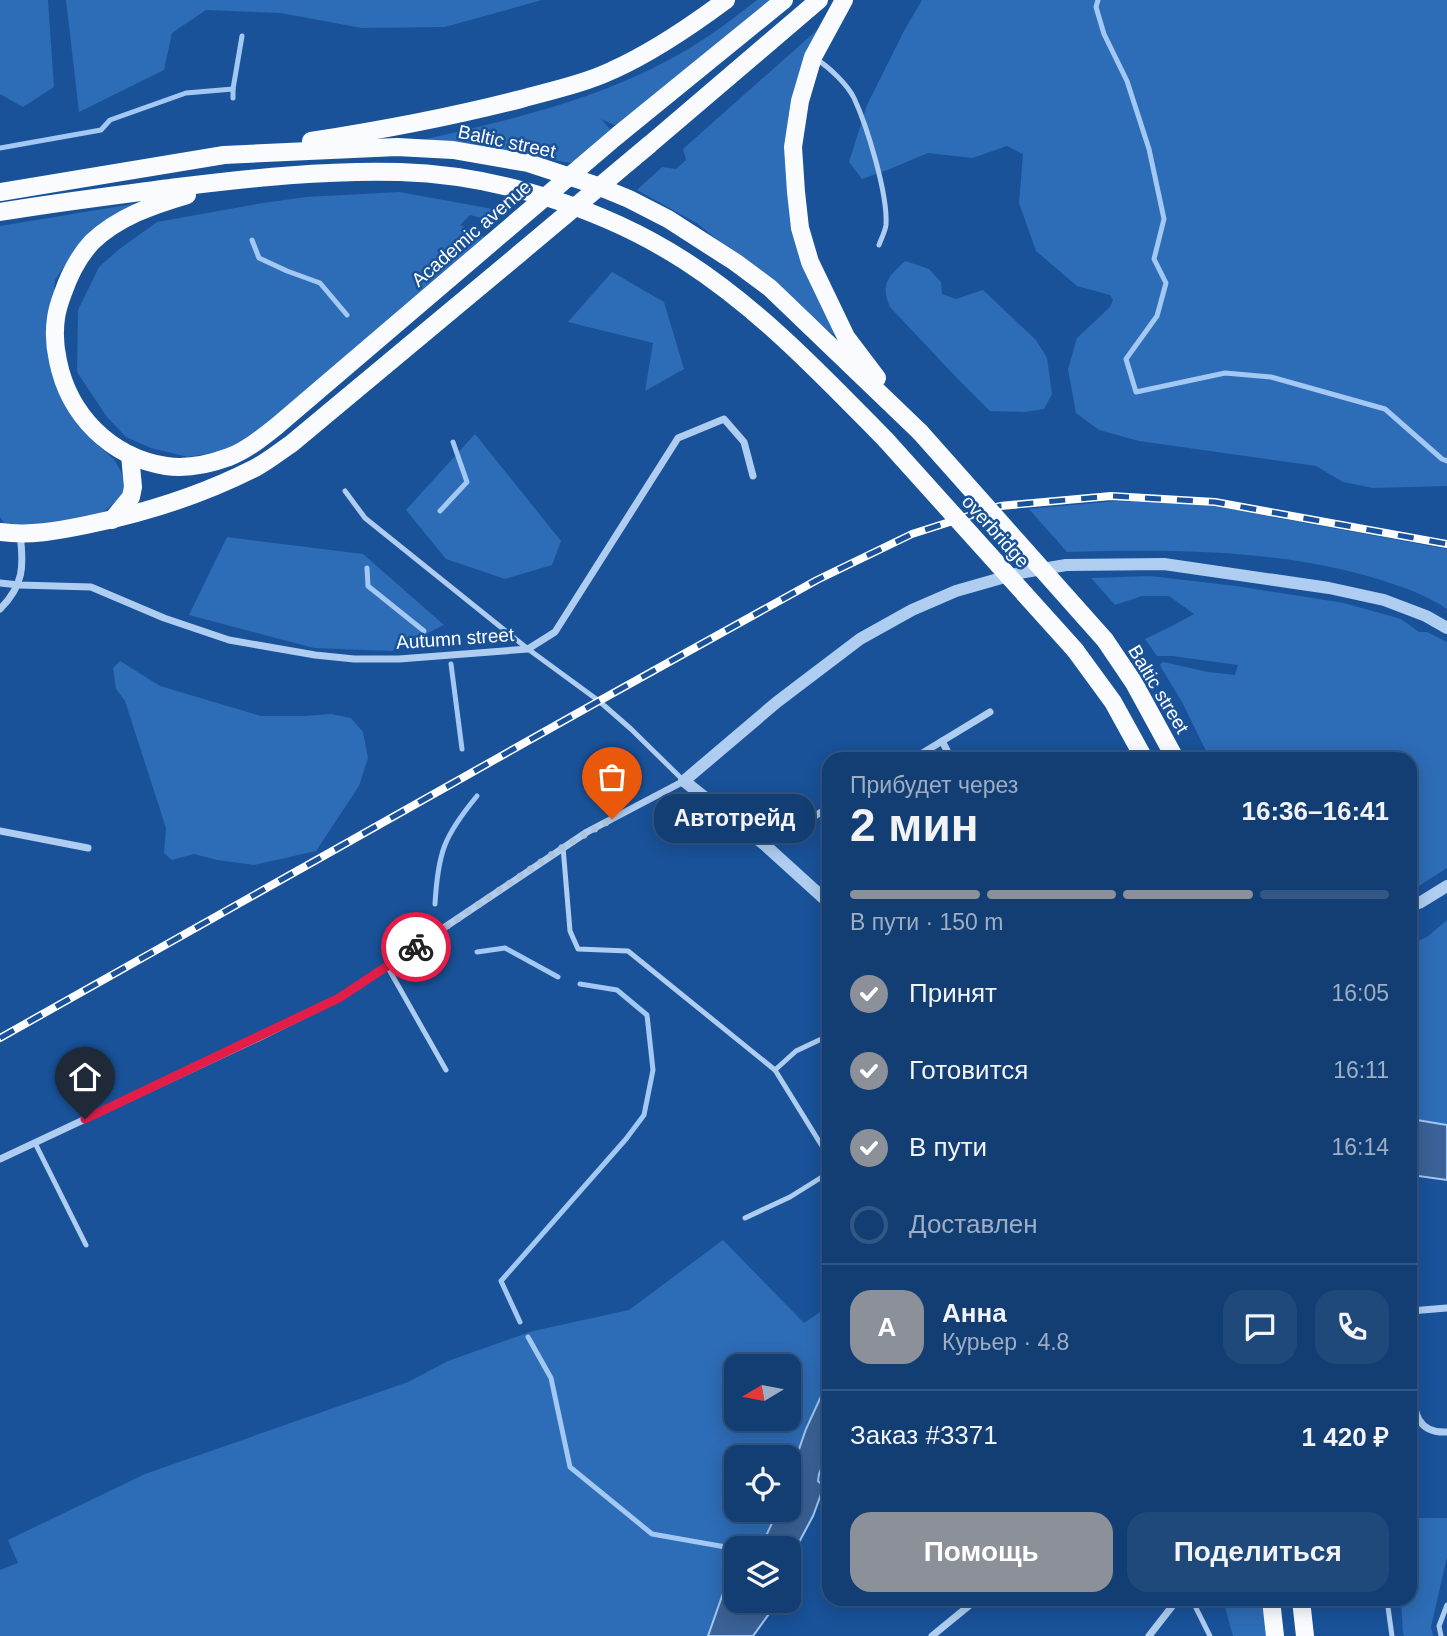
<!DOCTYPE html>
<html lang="ru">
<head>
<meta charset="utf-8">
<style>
  :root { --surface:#133e73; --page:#20497b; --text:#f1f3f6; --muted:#9daec4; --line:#325785; --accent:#8c9099 }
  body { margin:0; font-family:Arial,sans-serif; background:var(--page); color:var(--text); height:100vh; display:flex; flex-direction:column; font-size:26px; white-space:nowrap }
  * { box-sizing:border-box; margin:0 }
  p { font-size:23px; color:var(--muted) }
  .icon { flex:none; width:38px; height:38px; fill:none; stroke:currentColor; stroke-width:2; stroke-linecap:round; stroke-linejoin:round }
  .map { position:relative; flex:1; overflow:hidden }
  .side { position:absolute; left:822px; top:752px; width:595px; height:854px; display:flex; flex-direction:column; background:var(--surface); border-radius:21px; box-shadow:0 4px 18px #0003,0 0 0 2px var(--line) }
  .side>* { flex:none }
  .needle { width:46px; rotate:260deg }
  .tools { position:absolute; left:724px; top:1354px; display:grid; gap:14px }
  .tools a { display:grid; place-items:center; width:77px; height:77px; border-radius:14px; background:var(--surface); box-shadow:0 4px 18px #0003,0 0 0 2px var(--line); font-size:35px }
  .pin { position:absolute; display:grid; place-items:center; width:60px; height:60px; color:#fff; margin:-72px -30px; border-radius:50% 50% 50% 0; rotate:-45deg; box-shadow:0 0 7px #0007 }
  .pin .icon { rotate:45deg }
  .courier { position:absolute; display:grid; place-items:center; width:70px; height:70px; margin:-35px; border:5px solid #e11d48; border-radius:50%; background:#fff; color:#222; box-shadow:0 2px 9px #0007 }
  .bubble { position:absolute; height:49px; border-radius:21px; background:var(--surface); box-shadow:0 4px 18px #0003,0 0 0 2px var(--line); font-size:23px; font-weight:700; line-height:49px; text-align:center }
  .headline em { font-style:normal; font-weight:700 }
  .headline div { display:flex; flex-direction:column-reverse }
  .headline { display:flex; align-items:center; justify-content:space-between; height:119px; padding:0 28px }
  h1 { font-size:46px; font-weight:700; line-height:52px }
  .bar { display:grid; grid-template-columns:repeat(4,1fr); gap:10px 7px; align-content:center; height:84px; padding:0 28px }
  .bar i { height:9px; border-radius:5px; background:var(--line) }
  .bar .selected { background:var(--accent) }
  .bar p { grid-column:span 4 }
  .line { display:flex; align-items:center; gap:18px; padding:0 28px; border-top:2px solid var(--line) }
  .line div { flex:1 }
  .round { display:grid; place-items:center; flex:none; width:74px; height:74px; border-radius:21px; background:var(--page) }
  ol { padding:0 28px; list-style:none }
  li { display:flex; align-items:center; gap:21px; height:77px }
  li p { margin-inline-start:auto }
  li .icon { padding:7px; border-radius:50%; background:var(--accent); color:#fff; stroke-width:4 }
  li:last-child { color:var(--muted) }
  li i { width:38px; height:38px; border:4px solid var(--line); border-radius:50% }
  .primary-button { display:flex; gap:14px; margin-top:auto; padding:14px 28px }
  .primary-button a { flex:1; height:80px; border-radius:21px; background:var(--accent); color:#fff; font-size:28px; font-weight:700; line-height:80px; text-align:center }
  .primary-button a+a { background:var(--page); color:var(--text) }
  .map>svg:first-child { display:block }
</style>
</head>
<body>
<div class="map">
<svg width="1447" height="1636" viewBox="0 0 1447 1636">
  <rect width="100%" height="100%" fill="#195299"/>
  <g fill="#2d6cb6" fill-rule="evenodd">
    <path d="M 0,0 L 48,0 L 54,87 L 23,107 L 0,94 Z"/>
    <path d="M 66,0 L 542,0 L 445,27 L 362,28 L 281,13 L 206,10 L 172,33 L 164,70 L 79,112 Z"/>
    <path d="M 757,0 L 776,0 L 619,127 L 601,119 L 612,131 L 571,163 L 426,139 C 514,119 604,98 683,52 C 709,37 734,18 757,0 Z"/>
    <path d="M 922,0 L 1447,0 L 1447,486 L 1373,488 L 1343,482 L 1316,466 L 1139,441 L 1099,430 L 1076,413 L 1068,369 L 1077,338 L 1110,307 L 1113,300 L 1110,295 L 1077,286 L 1036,251 L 1019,203 L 1023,154 L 1007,146 L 973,158 L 928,153 L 890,169 L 862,179 L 849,162 L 867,105 L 904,31 Z"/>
    <path d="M 834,15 L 814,59 L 794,162 L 810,262 L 835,336 L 698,224 L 637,190 L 662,167 L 676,169 L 686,160 L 683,149 Z"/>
    <path d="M 399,192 L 504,211 L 496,222 L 470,215 L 460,225 L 484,237 L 270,423 L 246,439 L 219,452 L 188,457 L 151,448 L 126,437 L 107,417 L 77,372 L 78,310 L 99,267 L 118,250 L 157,222 L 263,203 L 306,197 Z"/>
    <path d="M 139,203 L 80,243 L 55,280 L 50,344 L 57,388 L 74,419 L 95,443 L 114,459 L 125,479 L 123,496 L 102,513 L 61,525 L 5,524 L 0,517 L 0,226 Z"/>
    <path d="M 905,261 L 929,269 L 941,282 L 942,294 L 956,299 L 983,290 L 1036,340 L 1047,358 L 1052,394 L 1044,409 L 1024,412 L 990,411 L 954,375 L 890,307 C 880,284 888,277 905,261 Z"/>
    <path d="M 612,272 L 664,302 L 684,369 L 645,391 L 653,343 L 568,322 Z"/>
    <path d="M 475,434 L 561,541 L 552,565 L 505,579 L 446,559 L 406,510 Z"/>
    <path d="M 1116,501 L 1208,505 L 1447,549 L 1447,609 C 1428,596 1406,588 1384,581 C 1285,549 1170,549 1067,552 L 1029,509 Z"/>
    <path d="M 227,537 L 363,554 L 444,625 L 392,651 L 314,648 L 189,615 Z"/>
    <path d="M 1150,576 L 1236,586 L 1344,603 L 1401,619 L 1419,632 L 1427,632 L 1447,642 L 1447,868 L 1411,891 L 1410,760 L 1210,759 L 1182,702 L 1162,669 L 1160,664 L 1163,662 L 1208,672 L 1235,675 L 1238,665 L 1172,656 L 1157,656 L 1145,639 L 1170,627 L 1194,614 L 1169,596 L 1142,596 L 1115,605 L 1091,578 Z"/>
    <path d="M 120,661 L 160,686 L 261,716 L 305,716 L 331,714 L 351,718 L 363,732 L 368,758 L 359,786 L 316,851 L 254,865 L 217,860 L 194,854 L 172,860 L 164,853 L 166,828 L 125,701 L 116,689 L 113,668 Z"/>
    <path d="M 1447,920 L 1447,1125 L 1411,1119 L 1411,944 L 1427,937 Z"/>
    <path d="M 723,1240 L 804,1323 L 829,1306 L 829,1379 L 806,1429 L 789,1478 L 789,1458 L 737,1458 L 737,1510 L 778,1510 L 767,1534 L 752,1549 L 737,1549 L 737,1567 L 727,1582 L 708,1636 L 0,1636 L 0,1570 L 18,1563 L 8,1540 L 145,1474 L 408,1382 L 448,1361 L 533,1331 L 629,1310 ZM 737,1367 L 789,1367 L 789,1419 L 737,1419 Z"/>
    <path d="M 1411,1518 L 1447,1518 L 1447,1557 L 1431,1627 L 1433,1636 L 1404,1636 L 1403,1633 L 1401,1600 L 1410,1600 Z"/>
    <path d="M 1223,1600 L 1262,1600 L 1267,1636 L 1233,1636 Z"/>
  </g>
  <g fill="#3a6296" stroke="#a2c8f3" stroke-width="2">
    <path d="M 1411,1119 L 1447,1125 L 1447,1180 L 1411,1175 Z"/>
    <path d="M 829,1379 L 829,1449 L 819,1474 L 818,1481 L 824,1486 L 813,1516 L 789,1561 L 789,1549 L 752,1549 L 767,1534 L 778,1510 L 789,1510 L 789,1478 L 806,1429 Z"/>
    <path d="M 737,1567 L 737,1601 L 775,1601 L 774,1607 L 753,1636 L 708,1636 L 727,1582 Z"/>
  </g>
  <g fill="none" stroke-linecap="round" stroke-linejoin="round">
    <g stroke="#a2c8f3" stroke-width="5">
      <path d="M 1098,0 L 1096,7 L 1104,34 L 1127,81 L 1149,149 L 1164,219 L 1154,259 L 1166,283 L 1157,316 L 1126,359 L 1136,392 L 1225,373 L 1271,377 L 1385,409 L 1442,459 L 1447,461"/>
      <path d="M 233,98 L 233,89 L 242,36"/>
      <path d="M 0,148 L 101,130 L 110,120 L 186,93 L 233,89"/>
      <path d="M 252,240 L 259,258 L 287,271 L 320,283 L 347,315"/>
      <path d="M 440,511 L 467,482 L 453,442"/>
      <path d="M 367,568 L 368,586 L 424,631"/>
      <path d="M 451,664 L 462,749"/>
      <path d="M 435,904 C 438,852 444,836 477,796"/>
      <path d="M 477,952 L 505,948 L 558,977"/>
      <path d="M 520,1322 L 501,1281 L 626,1139 L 644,1115 L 653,1070 L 647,1015 L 617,990 L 580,984"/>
      <path d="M 528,1337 L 551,1378 L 570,1467 L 652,1534 L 737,1549"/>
    </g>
    <g stroke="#afcdf1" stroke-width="5">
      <path d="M 816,59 C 829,67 847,84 854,98 C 867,126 888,194 886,225 C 885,232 881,239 879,245"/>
      <path d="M 345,491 L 365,518 L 528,649 L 599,701 L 631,729 L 684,781"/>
      <path d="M 563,847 L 570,931 L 578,949 L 628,951 L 775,1070 L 830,1159"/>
      <path d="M 387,966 L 446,1070"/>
      <path d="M 775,1070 L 796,1051 L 830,1035"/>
      <path d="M 35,1143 L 86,1245"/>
      <path d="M 745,1218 L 790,1197 L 830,1172"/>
      <path d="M 1192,1600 L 1210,1636"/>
      <path d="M 1387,1600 L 1392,1636"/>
      <path d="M 1441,1636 L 1439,1626 L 1447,1605"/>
    </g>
    <g stroke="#afcdf1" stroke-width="7">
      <path d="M 0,583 L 19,585 L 91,587 L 164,618 L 229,640 L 315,655 L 354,659 L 399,659 L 528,649 L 555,632 L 678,438 L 724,419 L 744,442 L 753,476"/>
      <path d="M 0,609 C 24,585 24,566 20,534"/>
      <path d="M 942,741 L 952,760"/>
      <path d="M 911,760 L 990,712"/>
      <path d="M 0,831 L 88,848"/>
      <path d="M 765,845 L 830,807"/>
      <path d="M 0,1159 L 258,1038 L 339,998 L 587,832 L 684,781"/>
      <path d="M 1410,1311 L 1447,1308"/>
      <path d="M 1410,1377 C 1414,1404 1412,1434 1447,1432"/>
      <path d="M 932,1636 L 976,1600"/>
      <path d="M 1149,1636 L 1177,1600"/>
    </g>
    <g stroke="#afcdf1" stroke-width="12">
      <path d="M 830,904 L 765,845 L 684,781 L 777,702 L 860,639 L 912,610 L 956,591 L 1019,573 L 1066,565 L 1164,564 L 1329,588 L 1384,600 L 1426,616 L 1447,628"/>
      <path d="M 1410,906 L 1421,902 L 1447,886"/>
    </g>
    <g stroke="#f9fbff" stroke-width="18">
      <path d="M 844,0 L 813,57 L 800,101 L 793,147 L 796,192 L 800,228 L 810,262 L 846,337 L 877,378"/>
      <path d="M 618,135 L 784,0"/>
      <path d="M 311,141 C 382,130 451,117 521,99 C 550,91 586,83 613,70 C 653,52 691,26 726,0"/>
      <path d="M 649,145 L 819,0"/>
      <path d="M 0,192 L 224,155 L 397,147 L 453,150 L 528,163 L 595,185 L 629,199 L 668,219 L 735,262 L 770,288 L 920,432"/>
      <path d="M 187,195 C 153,205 118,217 92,242 C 78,257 70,273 63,293 C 60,301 57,310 56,318 C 54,332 55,348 58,361 C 69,415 110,457 166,466 C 186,469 210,464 229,457 C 247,450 263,437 278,425 L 490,244"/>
      <path d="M 0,212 C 59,202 119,195 178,187 C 252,178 326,170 400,172 C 497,175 603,208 685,261 C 761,310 823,376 886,440"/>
      <path d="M 112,520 L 131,497 L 133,487 L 130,455"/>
      <path d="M 0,532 C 30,536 57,531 86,525 C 145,513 202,495 255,468 C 268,461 279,452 291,444 L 519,254"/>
      <path d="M 1105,640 L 1134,683 L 1176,760"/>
      <path d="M 1075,650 L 1113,702 L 1145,760"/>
      <path d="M 1271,1600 L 1275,1636"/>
      <path d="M 1301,1600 L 1305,1636"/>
    </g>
    <defs>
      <path id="rail" d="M 0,1038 L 599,701 L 817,580 L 912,534 L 1000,506 L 1111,496 L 1215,502 L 1447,544"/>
    </defs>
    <use href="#rail" stroke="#fff" stroke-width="8"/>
    <use href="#rail" stroke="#195299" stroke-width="5" stroke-dasharray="16" stroke-linecap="butt"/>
    <g stroke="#f9fbff" stroke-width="18">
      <path d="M 490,244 L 618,135"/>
      <path d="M 519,254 L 649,145"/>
      <path d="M 920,432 L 1105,640"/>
      <path d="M 886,440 L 1075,650"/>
    </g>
  </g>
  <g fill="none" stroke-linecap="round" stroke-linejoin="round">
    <path stroke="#aec2db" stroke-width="7" stroke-dasharray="0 12.6" d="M 416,947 L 563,847 L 612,819"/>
    <path stroke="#e11d48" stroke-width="9" d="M 85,1119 L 339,998 L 416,947"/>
  </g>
  <g text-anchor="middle" stroke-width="5" stroke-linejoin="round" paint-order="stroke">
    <g font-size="19" fill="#fff" stroke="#195299">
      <text transform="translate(507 141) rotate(12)" y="7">Baltic street</text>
      <text transform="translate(471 233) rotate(-41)" y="7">Academic avenue</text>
      <text transform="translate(996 531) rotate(48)" y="7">overbridge</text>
      <text transform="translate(455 638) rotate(-4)" y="7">Autumn street</text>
      <text transform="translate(1159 689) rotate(59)" y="7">Baltic street</text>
    </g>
  </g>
</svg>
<div class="tools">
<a><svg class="needle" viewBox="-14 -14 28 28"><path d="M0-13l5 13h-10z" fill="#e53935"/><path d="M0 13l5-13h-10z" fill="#9daec4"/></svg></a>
<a><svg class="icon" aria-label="locate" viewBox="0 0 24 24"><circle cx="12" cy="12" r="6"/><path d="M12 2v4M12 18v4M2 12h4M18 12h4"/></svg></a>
<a><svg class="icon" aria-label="layers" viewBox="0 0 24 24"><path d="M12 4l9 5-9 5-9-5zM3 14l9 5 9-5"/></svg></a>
</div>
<div class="pin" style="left:612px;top:819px;background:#ea580c"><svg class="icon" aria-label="bag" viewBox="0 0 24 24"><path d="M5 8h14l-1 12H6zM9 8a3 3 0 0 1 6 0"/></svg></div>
<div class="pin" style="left:85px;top:1119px;background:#1f2937"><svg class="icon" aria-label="home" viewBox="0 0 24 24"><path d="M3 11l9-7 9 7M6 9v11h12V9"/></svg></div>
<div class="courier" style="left:416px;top:947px"><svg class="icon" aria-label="bike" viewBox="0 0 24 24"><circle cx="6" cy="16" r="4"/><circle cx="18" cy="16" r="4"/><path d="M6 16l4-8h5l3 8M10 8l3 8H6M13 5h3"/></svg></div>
<div class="bubble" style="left:654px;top:794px;width:161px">Автотрейд</div>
<section class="side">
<div class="headline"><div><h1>2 мин</h1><p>Прибудет через</p></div><em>16:36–16:41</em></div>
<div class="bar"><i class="selected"></i><i class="selected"></i><i class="selected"></i><i></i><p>В пути · 150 m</p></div>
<ol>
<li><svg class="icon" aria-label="check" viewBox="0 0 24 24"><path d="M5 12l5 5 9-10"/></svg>Принят<p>16:05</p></li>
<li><svg class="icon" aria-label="check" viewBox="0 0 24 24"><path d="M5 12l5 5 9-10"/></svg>Готовится<p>16:11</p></li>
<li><svg class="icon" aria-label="check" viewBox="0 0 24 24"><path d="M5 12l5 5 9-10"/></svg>В пути<p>16:14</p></li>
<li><i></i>Доставлен</li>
</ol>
<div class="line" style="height:126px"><b class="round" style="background:var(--accent);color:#fff">А</b><div><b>Анна</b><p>Курьер · 4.8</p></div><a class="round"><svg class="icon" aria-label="chat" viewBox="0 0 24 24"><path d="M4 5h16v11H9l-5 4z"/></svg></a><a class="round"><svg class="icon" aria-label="phone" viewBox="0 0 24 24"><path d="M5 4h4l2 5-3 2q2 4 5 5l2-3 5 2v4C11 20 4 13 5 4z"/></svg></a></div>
<div class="line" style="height:91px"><div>Заказ #3371</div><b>1 420 ₽</b></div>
<div class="primary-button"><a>Помощь</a><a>Поделиться</a></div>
</section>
</div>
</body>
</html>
